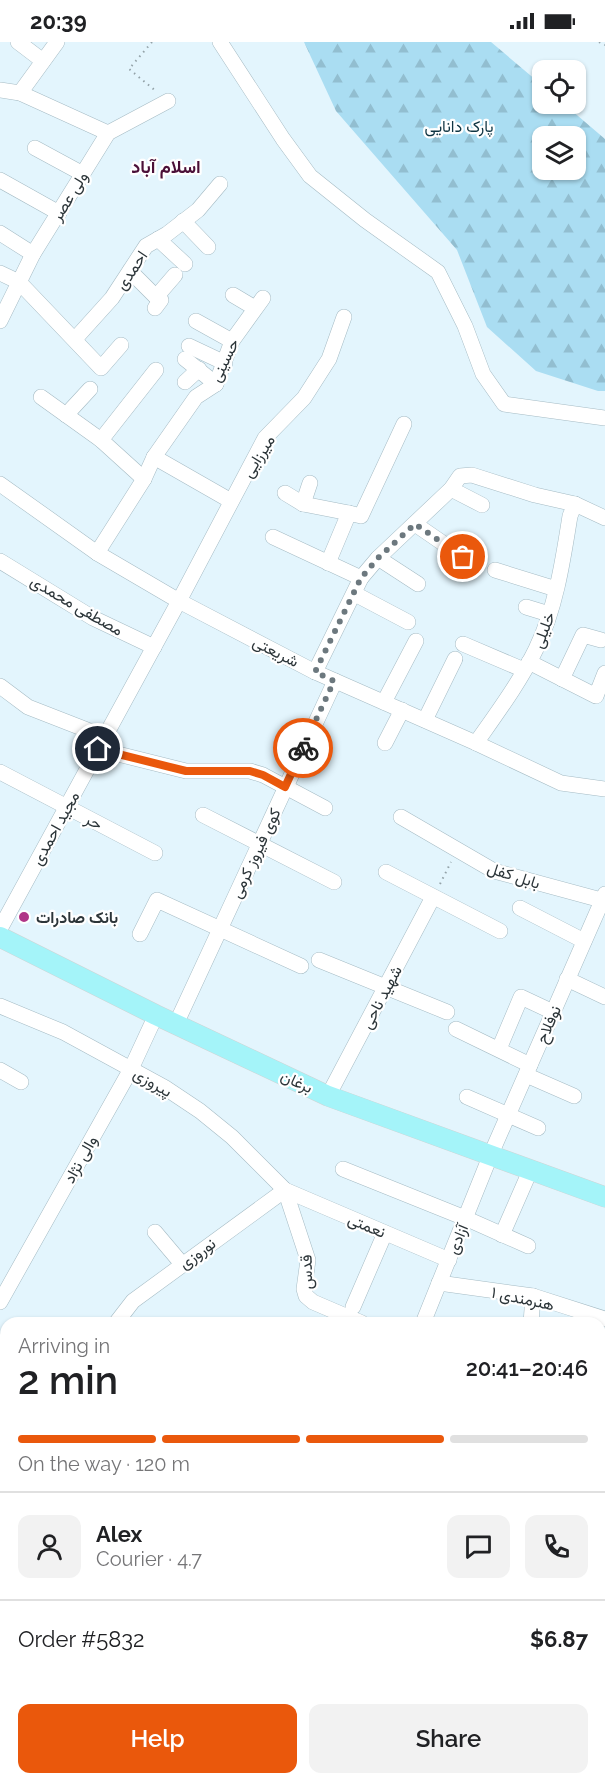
<!DOCTYPE html>
<html lang="en">
<head>
<meta charset="utf-8">
<style>
  :root { --surface:#fff; --page:#f2f2f2; --text:#202124; --muted:#757577; --line:#e0e0e0; --accent:#ea580c }
  body { margin:0; font-family:Raleway,Vazirmatn,sans-serif; background:var(--page); color:var(--text); height:100vh; display:flex; flex-direction:column; font-size:22px; white-space:nowrap }
  * { box-sizing:border-box; margin:0 }
  p { font-size:20px; color:var(--muted) }
  .icon { flex:none; width:33px; height:33px; fill:none; stroke:currentColor; stroke-width:2; stroke-linecap:round; stroke-linejoin:round }
  .map { position:relative; flex:1; overflow:hidden }
  .panel { position:absolute; left:0px; top:1275px; width:606px; height:468px; display:flex; flex-direction:column; background:var(--surface); border-radius:18px 18px 0 0; box-shadow:0 2px 4px #0004 }
  .panel>* { flex:none }
  .controls { position:absolute; left:532px; top:18px; display:grid; gap:12px }
  .controls a { display:grid; place-items:center; width:54px; height:54px; border-radius:12px; background:var(--surface); box-shadow:0 2px 4px #0004; font-size:30px }
  .pin { position:absolute; display:grid; place-items:center; width:51px; height:51px; color:#fff; margin:-26px; border:3px solid #fff; border-radius:50%; box-shadow:0 2px 6px #0007 }
  .courier { position:absolute; display:grid; place-items:center; width:60px; height:60px; margin:-30px; border:4px solid #ea580c; border-radius:50%; background:#fff; color:#222; box-shadow:0 2px 8px #0007 }
  .summary em { font-style:normal; font-weight:600 }
  .summary div { display:flex; flex-direction:column-reverse }
  .summary { display:flex; align-items:center; justify-content:space-between; height:102px; padding:0 18px }
  h1 { font-size:39px; font-weight:600; line-height:45px }
  .bar { display:grid; grid-template-columns:repeat(4,1fr); gap:9px 6px; align-content:center; height:72px; padding:0 18px }
  .bar i { height:8px; border-radius:4px; background:var(--line) }
  .bar .active { background:var(--accent) }
  .bar p { grid-column:span 4 }
  .line { display:flex; align-items:center; gap:15px; padding:0 18px; border-top:2px solid var(--line) }
  .line div { flex:1 }
  .round { display:grid; place-items:center; flex:none; width:63px; height:63px; border-radius:12px; background:var(--page) }
  .button { display:flex; gap:12px; margin-top:auto; padding:12px 18px }
  .button a { flex:1; height:69px; border-radius:12px; background:var(--accent); color:#fff; font-size:24px; font-weight:600; line-height:69px; text-align:center }
  .button a+a { background:var(--page); color:var(--text) }
  .status { display:flex; justify-content:space-between; align-items:center; height:42px; padding:0 30px; background:var(--surface); direction:ltr }
  .status svg { height:16px; fill:currentColor }
  .map>svg:first-child { display:block }
</style>
</head>
<body>
<div class="status"><b>20:39</b><svg viewBox="0 0 49 12"><path d="M0 12V9h3v3zM5 12V6h3v6zM10 12V3h3v9zM15 12V0h3v12zM26 1h20v11H26zM47 4h2v5h-2z"/></svg></div>
<div class="map">
<svg width="605" height="1743" viewBox="0 0 605 1743">
  <defs>
    <pattern id="forest-firs" width="22" height="20" patternUnits="userSpaceOnUse" patternTransform="scale(1.5)"><rect width="22" height="20" fill="#aaddf2"/><path d="M5 1l3.5 6h-7zM16 11l3.5 6h-7z" fill="#92bed0"/></pattern>
  </defs>
  <rect width="100%" height="100%" fill="#e3f5fd"/>
  <path fill="url(#forest-firs)" fill-rule="evenodd" d="M 304,0 L 491,0 L 543,44 L 543,62 L 564,62 L 605,97 L 605,349 L 598,349 L 536,329 L 487,285 L 457,208 L 336,69 ZM 543,94 L 576,94 L 576,128 L 543,128 Z"/>
  <g fill="none" stroke-linecap="round" stroke-linejoin="round">
    <defs>
      <g id="minor">
        <path d="M 18,0 L 43,19"/>
        <path d="M 220,0 L 283,97 L 310,134 L 365,178 L 438,230 L 465,284 L 483,332 L 504,362 L 605,376"/>
        <path d="M 0,48 L 20,51 L 108,91"/>
        <path d="M 20,51 L 57,0"/>
        <path d="M 35,106 L 83,132"/>
        <path d="M 0,138 L 59,171"/>
        <path d="M 183,179 L 208,205"/>
        <path d="M 0,191 L 33,212"/>
        <path d="M 158,197 L 185,222"/>
        <path d="M 130,229 L 156,255"/>
        <path d="M 0,231 L 19,240 L 101,326 L 121,303"/>
        <path d="M 233,253 L 255,266"/>
        <path d="M 155,266 L 161,258 L 156,255 L 175,233"/>
        <path d="M 0,279 L 33,212 L 108,91 L 168,59"/>
        <path d="M 196,279 L 232,299"/>
        <path d="M 75,297 L 112,256 L 146,204 L 167,192 L 198,168 L 220,142"/>
        <path d="M 189,304 L 225,321"/>
        <path d="M 185,317 L 216,342"/>
        <path d="M 185,340 L 199,327"/>
        <path d="M 41,355 L 101,398 L 144,437"/>
        <path d="M 66,373 L 90,347"/>
        <path d="M 101,398 L 156,328"/>
        <path d="M 154,415 L 231,459"/>
        <path d="M 0,442 L 97,511 L 179,559 L 315,630 L 476,701 L 561,741 L 605,747"/>
        <path d="M 451,447 L 482,463"/>
        <path d="M 285,451 L 303,462 L 349,471"/>
        <path d="M 303,462 L 310,441"/>
        <path d="M 415,482 L 463,515"/>
        <path d="M 273,495 L 361,536"/>
        <path d="M 97,511 L 144,437 L 154,415 L 196,355 L 216,342 L 232,299 L 263,256"/>
        <path d="M 378,516 L 418,542"/>
        <path d="M 0,519 L 93,576 L 154,605"/>
        <path d="M 328,521 L 349,471 L 361,474 L 404,382"/>
        <path d="M 495,528 L 556,547"/>
        <path d="M 355,552 L 408,580"/>
        <path d="M 526,565 L 549,572"/>
        <path d="M 463,602 L 524,628"/>
        <path d="M 529,620 L 596,654 L 605,631"/>
        <path d="M 315,630 L 361,536 L 378,516 L 451,447 L 460,434 L 472,433 L 535,453 L 575,462 L 605,476"/>
        <path d="M 562,637 L 583,593 L 601,598"/>
        <path d="M 0,644 L 28,665 L 105,695"/>
        <path d="M 384,660 L 416,599"/>
        <path d="M 425,678 L 455,617"/>
        <path d="M 385,701 L 402,668"/>
        <path d="M 476,701 C 497,671 520,640 536,607 C 556,566 563,518 570,474 L 575,462"/>
        <path d="M 98,707 L 186,729 L 250,729 L 263,733 L 325,766"/>
        <path d="M 0,730 L 155,811"/>
        <path d="M 203,773 L 334,840"/>
        <path d="M 401,775 L 494,829 L 605,859"/>
        <path d="M 386,830 L 500,889"/>
        <path d="M 520,866 L 584,899"/>
        <path d="M 0,887 L 179,559 L 265,396 L 304,356 L 329,317 L 344,275"/>
        <path d="M 140,892 L 157,858 L 301,924"/>
        <path d="M 319,918 L 447,970"/>
        <path d="M 567,937 L 605,955"/>
        <path d="M 0,964 L 63,990 L 164,1045 L 200,1069 L 232,1095 L 285,1148 L 449,1218"/>
        <path d="M 176,982 L 335,639"/>
        <path d="M 456,987 L 530,1023"/>
        <path d="M 499,1007 L 521,955 L 553,970"/>
        <path d="M 0,1028 L 21,1040"/>
        <path d="M 526,1033 L 574,1054"/>
        <path d="M 328,1054 L 433,855"/>
        <path d="M 467,1055 L 538,1086"/>
        <path d="M 343,1127 L 465,1176 L 528,1204"/>
        <path d="M 285,1148 L 308,1218 L 304,1247 L 306,1254 L 313,1260 L 362,1281"/>
        <path d="M 155,1190 L 182,1222"/>
        <path d="M 502,1193 L 530,1129"/>
        <path d="M 439,1241 L 533,1254 L 605,1277"/>
        <path d="M 0,1260 L 131,1027 L 156,973"/>
        <path d="M 353,1265 L 385,1191"/>
        <path d="M 116,1281 L 133,1259 L 285,1148"/>
        <path d="M 423,1281 L 491,1112 L 605,852"/>
        <path d="M 531,1281 L 533,1254"/>
        <path d="M 0,1378 L 6,1380"/>
        <path d="M 0,1457 L 6,1458"/>
        <path d="M 0,1727 L 6,1729"/>
        <path d="M 30,1737 L 47,1743"/>
        <path d="M 475,1737 L 477,1743"/>
        <path d="M 189,1743 L 192,1737"/>
        <path d="M 213,1743 L 215,1737"/>
        <path d="M 525,1743 L 525,1737"/>
      </g>
      <g id="major">
        <path d="M 0,895 L 156,973 L 328,1054 L 605,1155"/>
        <path d="M 0,1615 L 6,1617"/>
        <path d="M 487,1737 L 511,1743"/>
      </g>
    </defs>
    <use href="#minor" stroke="#a5bbc4" stroke-width="16"/>
    <use href="#major" stroke="#d1d3d3" stroke-width="21"/>
    <g stroke="#93a2a8" stroke-width="2" stroke-dasharray="1.5 4.5" stroke-linecap="butt">
      <path d="M 152,0 L 129,27 L 157,50"/>
      <path d="M 599,0 L 605,3"/>
      <path d="M 440,842 L 451,820"/>
    </g>
    <use href="#minor" stroke="#fff" stroke-width="15"/>
    <use href="#major" stroke="#a4f4f9" stroke-width="20"/>
  </g>
  <g fill="none" stroke-linecap="round" stroke-linejoin="round">
    <path stroke="#6c787e" stroke-width="6" stroke-dasharray="0 10.8" d="M 303,706 L 334,639 L 315,630 L 361,536 L 378,516 L 415,482 L 463,515"/>
    <path stroke="#ea580c" stroke-width="8" d="M 98,707 L 186,729 L 250,729 L 263,733 L 285,745 L 303,706"/>
  </g>
  <circle fill="#b03587" stroke="#fff" stroke-width="2" cx="24" cy="875" r="6"/>
  <g text-anchor="middle" stroke-width="4.5" stroke-linejoin="round" paint-order="stroke">
    <g font-size="16" fill="#0f3543" stroke="#fff">
      <text x="459" y="90">پارک دانایی</text>
    </g>
    <g font-size="16" fill="#2c3539" stroke="#fff">
      <text transform="translate(69 154) rotate(-58)" y="6">ولی عصر</text>
      <text transform="translate(131 228) rotate(-56)" y="6">احمدی</text>
      <text transform="translate(224 318) rotate(-64)" y="6">حسینی</text>
      <text transform="translate(258 414) rotate(-58)" y="6">میرزایی</text>
      <text transform="translate(77 563) rotate(30)" y="6">مصطفی محمدی</text>
      <text transform="translate(543 588) rotate(-69)" y="6">خلیلی</text>
      <text transform="translate(276 609) rotate(27)" y="6">شریعتی</text>
      <text transform="translate(94 779) rotate(28)" y="6">حر</text>
      <text transform="translate(55 786) rotate(-61)" y="6">مجید احمدی</text>
      <text transform="translate(255 811) rotate(-65)" y="6">کوی فیروز کرمی</text>
      <text transform="translate(514 833) rotate(18)" y="6">بابل کفل</text>
      <text transform="translate(381 955) rotate(-62)" y="6">شهید ناحی</text>
      <text transform="translate(548 982) rotate(-66)" y="6">نوفلاح</text>
      <text transform="translate(297 1039) rotate(25)" y="6">برغان</text>
      <text transform="translate(153 1040) rotate(30)" y="6">پیروزی</text>
      <text transform="translate(80 1117) rotate(-61)" y="6">والی نژاد</text>
      <text transform="translate(367 1183) rotate(23)" y="6">نعمتی</text>
      <text transform="translate(457 1197) rotate(-68)" y="6">آزادی</text>
      <text transform="translate(197 1211) rotate(-36)" y="6">نوروزی</text>
      <text transform="translate(306 1230) rotate(-92)" y="6">قدس</text>
      <text transform="translate(523 1256) rotate(12)" y="6">هنرمندی ۱</text>
    </g>
    <g font-size="16" font-weight="bold" fill="#2c3539" stroke="#fff" text-anchor="start">
      <text x="36" y="881">بانک صادرات</text>
    </g>
    <g font-size="18" font-weight="bold" fill="#4b1038" stroke="#fff">
      <text x="166" y="131">اسلام آباد</text>
    </g>
  </g>
</svg>
<div class="controls">
<a><svg class="icon" aria-label="locate" viewBox="0 0 24 24"><circle cx="12" cy="12" r="6"/><path d="M12 2v4M12 18v4M2 12h4M18 12h4"/></svg></a>
<a><svg class="icon" aria-label="layers" viewBox="0 0 24 24"><path d="M12 4l9 5-9 5-9-5zM3 14l9 5 9-5"/></svg></a>
</div>
<div class="pin" style="left:463px;top:515px;background:#ea580c"><svg class="icon" aria-label="bag" viewBox="0 0 24 24"><path d="M5 8h14l-1 12H6zM9 8a3 3 0 0 1 6 0"/></svg></div>
<div class="pin" style="left:98px;top:707px;background:#1f2937"><svg class="icon" aria-label="home" viewBox="0 0 24 24"><path d="M3 11l9-7 9 7M6 9v11h12V9"/></svg></div>
<div class="courier" style="left:303px;top:706px"><svg class="icon" aria-label="bike" viewBox="0 0 24 24"><circle cx="6" cy="16" r="4"/><circle cx="18" cy="16" r="4"/><path d="M6 16l4-8h5l3 8M10 8l3 8H6M13 5h3"/></svg></div>
<section class="panel">
<div class="summary"><div><h1>2 min</h1><p>Arriving in</p></div><em>20:41–20:46</em></div>
<div class="bar"><i class="active"></i><i class="active"></i><i class="active"></i><i></i><p>On the way · 120 m</p></div>
<div class="line" style="height:108px"><a class="round"><svg class="icon" aria-label="person" viewBox="0 0 24 24"><circle cx="12" cy="8" r="4"/><path d="M4 21q1-7 8-7t8 7"/></svg></a><div><b>Alex</b><p>Courier · 4.7</p></div><a class="round"><svg class="icon" aria-label="chat" viewBox="0 0 24 24"><path d="M4 5h16v11H9l-5 4z"/></svg></a><a class="round"><svg class="icon" aria-label="phone" viewBox="0 0 24 24"><path d="M5 4h4l2 5-3 2q2 4 5 5l2-3 5 2v4C11 20 4 13 5 4z"/></svg></a></div>
<div class="line" style="height:78px"><div>Order #5832</div><b>$6.87</b></div>
<div class="button"><a>Help</a><a>Share</a></div>
</section>
</div>
</body>
</html>
